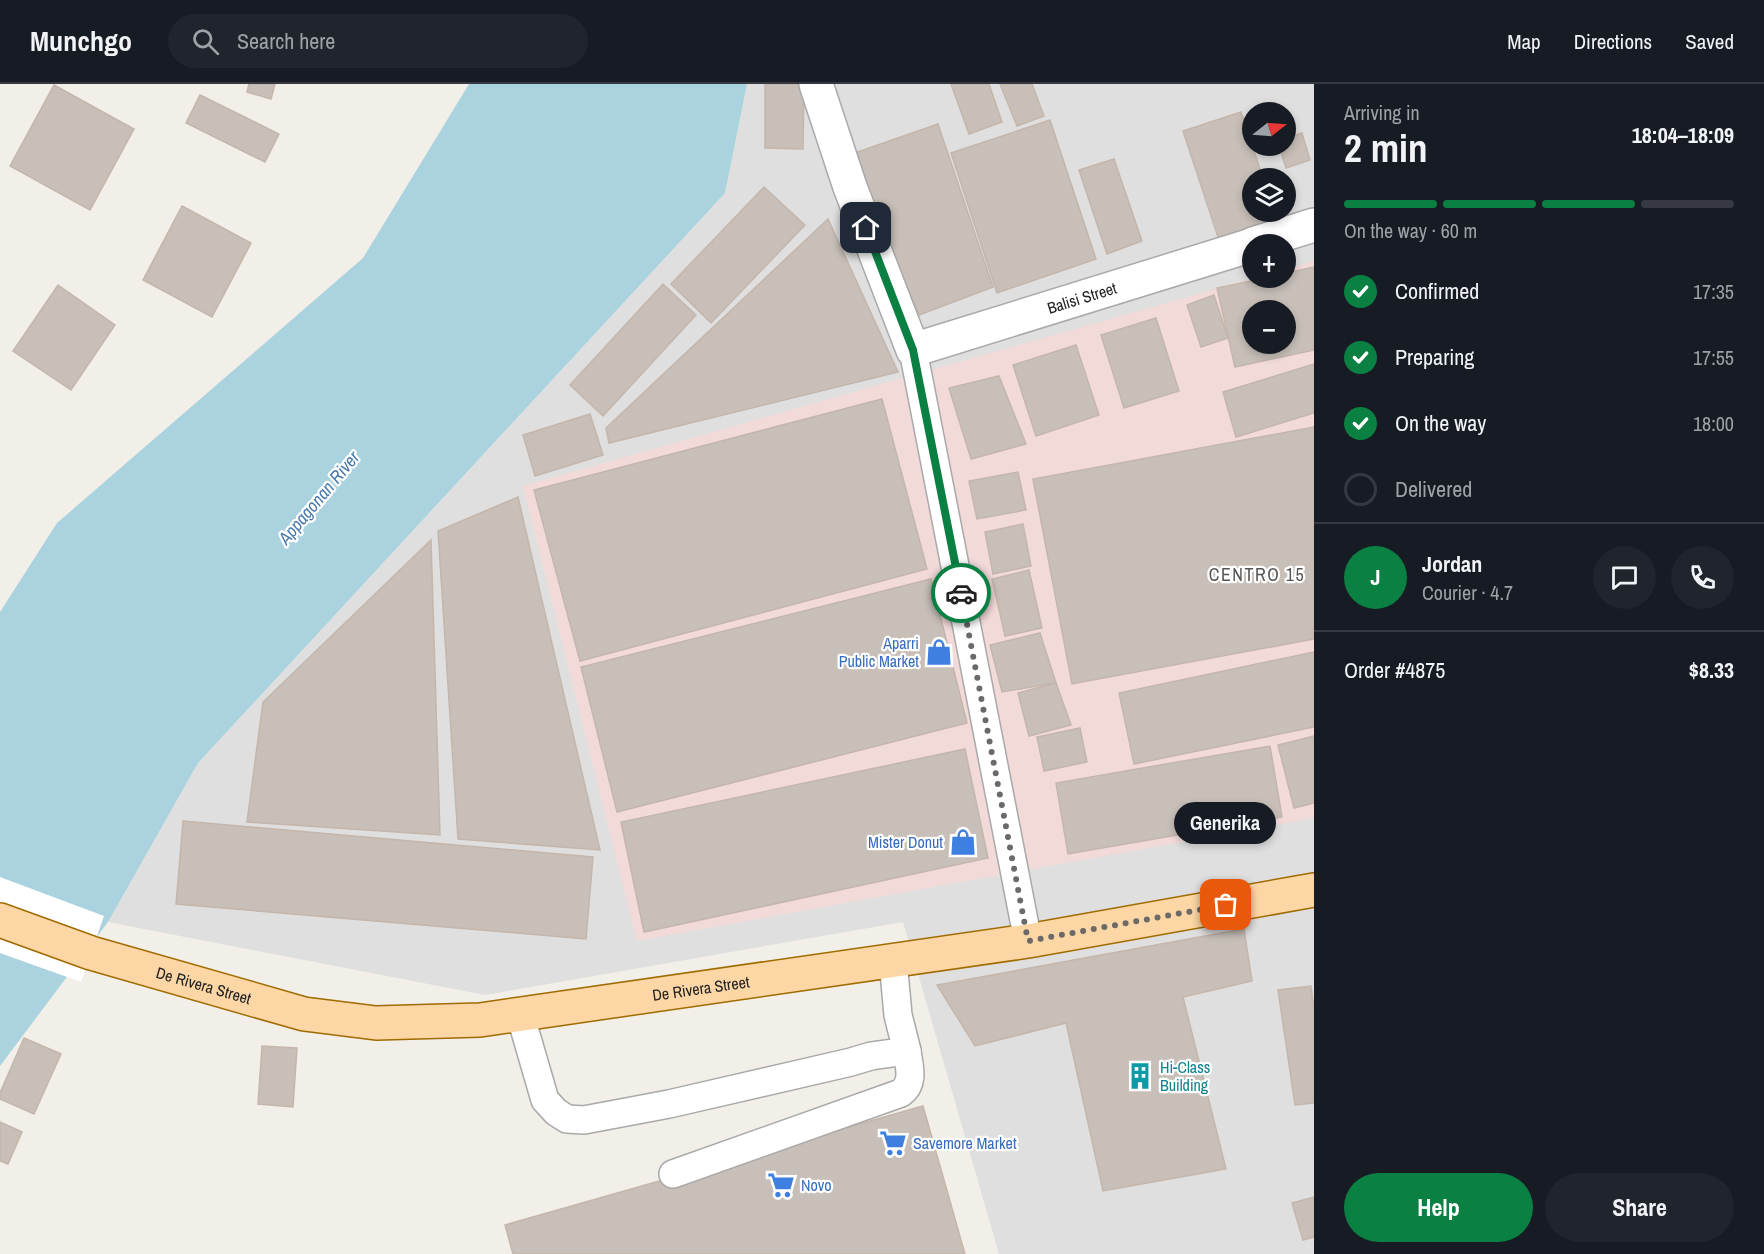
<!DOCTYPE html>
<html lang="en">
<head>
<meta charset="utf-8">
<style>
  :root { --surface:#171b24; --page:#20242c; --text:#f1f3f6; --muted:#9ea1a6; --line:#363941; --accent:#0b8043 }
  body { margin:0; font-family:"Archivo Narrow",sans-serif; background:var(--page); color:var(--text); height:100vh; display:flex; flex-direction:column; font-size:22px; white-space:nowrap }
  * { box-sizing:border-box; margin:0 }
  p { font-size:20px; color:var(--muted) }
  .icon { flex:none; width:33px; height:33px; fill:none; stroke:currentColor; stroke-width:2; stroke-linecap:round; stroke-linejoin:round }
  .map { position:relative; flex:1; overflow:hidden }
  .drawer { display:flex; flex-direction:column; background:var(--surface); width:450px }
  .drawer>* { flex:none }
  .needle { width:39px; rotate:73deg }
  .tools { position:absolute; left:1242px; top:18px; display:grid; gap:12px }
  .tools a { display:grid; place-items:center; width:54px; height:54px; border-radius:50%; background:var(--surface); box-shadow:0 3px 9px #0003; font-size:30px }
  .pin { position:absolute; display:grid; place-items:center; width:51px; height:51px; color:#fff; margin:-26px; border-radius:12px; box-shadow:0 3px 9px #0006 }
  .courier { position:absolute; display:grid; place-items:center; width:60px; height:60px; margin:-30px; border:4px solid #0b8043; border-radius:50%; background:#fff; color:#222; box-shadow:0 2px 8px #0007 }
  .bubble { position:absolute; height:42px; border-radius:21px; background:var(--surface); box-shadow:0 3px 9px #0003; font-size:20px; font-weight:800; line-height:42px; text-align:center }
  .headline em { font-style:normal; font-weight:800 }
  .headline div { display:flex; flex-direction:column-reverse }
  .headline { display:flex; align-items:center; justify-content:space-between; height:102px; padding:0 30px }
  h1 { font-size:39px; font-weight:800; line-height:45px }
  .bar { display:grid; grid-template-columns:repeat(4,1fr); gap:9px 6px; align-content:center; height:72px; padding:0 30px }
  .bar i { height:8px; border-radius:4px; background:var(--line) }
  .bar .current { background:var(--accent) }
  .bar p { grid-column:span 4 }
  .line { display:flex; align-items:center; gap:15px; padding:0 30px; border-top:2px solid var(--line) }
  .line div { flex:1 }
  .round { display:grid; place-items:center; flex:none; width:63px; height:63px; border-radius:32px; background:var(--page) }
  ol { padding:0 30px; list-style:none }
  li { display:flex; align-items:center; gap:18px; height:66px }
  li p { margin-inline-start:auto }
  li .icon { padding:6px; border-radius:50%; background:var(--accent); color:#fff; stroke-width:4 }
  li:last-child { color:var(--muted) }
  li i { width:33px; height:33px; border:3px solid var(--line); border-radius:50% }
  .cta { display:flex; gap:12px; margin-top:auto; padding:12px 30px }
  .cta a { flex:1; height:69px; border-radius:36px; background:var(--accent); color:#fff; font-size:24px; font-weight:800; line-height:69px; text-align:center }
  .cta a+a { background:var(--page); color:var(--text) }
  header { display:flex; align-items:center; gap:36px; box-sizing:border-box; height:84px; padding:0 30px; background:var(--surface); border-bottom:2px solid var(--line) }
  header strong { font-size:28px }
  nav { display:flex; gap:33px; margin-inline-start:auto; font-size:21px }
  .search { width:420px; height:54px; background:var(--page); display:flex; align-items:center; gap:15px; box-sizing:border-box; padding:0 21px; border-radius:33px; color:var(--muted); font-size:22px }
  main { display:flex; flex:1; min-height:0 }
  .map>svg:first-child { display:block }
</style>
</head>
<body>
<header>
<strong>Munchgo</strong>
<div class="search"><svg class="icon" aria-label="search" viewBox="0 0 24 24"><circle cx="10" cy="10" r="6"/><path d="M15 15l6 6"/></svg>Search here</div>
<nav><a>Map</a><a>Directions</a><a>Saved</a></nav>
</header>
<main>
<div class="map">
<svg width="1314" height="1170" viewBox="0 0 1314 1170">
  <rect width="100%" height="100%" fill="#f2efe9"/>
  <path fill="#e0dfdf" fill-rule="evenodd" d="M 747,0 L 1314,0 L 1314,1170 L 999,1170 L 903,838 L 485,911 L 108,838 L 198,679 L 725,109 ZM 1252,28 L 1286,28 L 1286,62 L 1252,62 ZM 1252,94 L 1286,94 L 1286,128 L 1252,128 ZM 1252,160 L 1286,160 L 1286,194 L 1252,194 ZM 1252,226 L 1286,226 L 1286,260 L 1252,260 Z"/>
  <path fill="#f2dad9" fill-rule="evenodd" d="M 1314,177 L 1314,734 L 637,857 L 523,402 L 1255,194 L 1286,194 L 1286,185 ZM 1252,226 L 1286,226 L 1286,260 L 1252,260 Z"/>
  <path fill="#aad3df" d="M 469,0 L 747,0 L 725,109 L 198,679 L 108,838 L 0,982 L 0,528 L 57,439 L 363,174 Z"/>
  <path fill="#fff" d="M 0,793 L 104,832 L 81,898 L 0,869 Z"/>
  <g fill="#c7bfb8" stroke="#c4b6ab" stroke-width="1.5" fill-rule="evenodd">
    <path d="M 249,0 L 275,0 L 271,15 L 247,8 Z"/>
    <path d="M 765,0 L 804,0 L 803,65 L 765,64 Z"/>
    <path d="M 951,0 L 989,0 L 1002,38 L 969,50 Z"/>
    <path d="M 1000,0 L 1032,0 L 1044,32 L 1017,42 Z"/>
    <path d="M 54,1 L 134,45 L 90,126 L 10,82 Z"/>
    <path d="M 200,11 L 279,50 L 265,78 L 186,39 Z"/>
    <path d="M 1241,28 L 1263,94 L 1252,94 L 1252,128 L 1274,128 L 1277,137 L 1219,156 L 1183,47 Z"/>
    <path d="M 1050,36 L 1096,175 L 997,209 L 951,69 Z"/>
    <path d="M 938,40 L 993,203 L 919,231 L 849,71 Z"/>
    <path d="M 1302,49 L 1310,76 L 1286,84 L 1279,62 L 1286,62 L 1286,54 Z"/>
    <path d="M 1114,75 L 1142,157 L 1107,170 L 1079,86 Z"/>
    <path d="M 764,103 L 805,141 L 711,239 L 671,200 Z"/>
    <path d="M 182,122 L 251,159 L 212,233 L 143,196 Z"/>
    <path d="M 828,135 L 898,288 L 609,359 L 606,344 Z"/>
    <path d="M 1314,183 L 1314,266 L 1235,283 L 1217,204 L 1265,194 L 1286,194 L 1286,189 ZM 1252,226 L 1286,226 L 1286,260 L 1252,260 Z"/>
    <path d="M 663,200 L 696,231 L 603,332 L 570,301 Z"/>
    <path d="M 58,201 L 115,241 L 71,306 L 13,267 Z"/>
    <path d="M 1214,211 L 1228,254 L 1201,263 L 1187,221 Z"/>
    <path d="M 1156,234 L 1179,307 L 1124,324 L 1101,251 Z"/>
    <path d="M 1076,261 L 1099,331 L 1036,352 L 1013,281 Z"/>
    <path d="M 1314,280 L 1314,329 L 1236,353 L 1223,308 Z"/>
    <path d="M 999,292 L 1026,360 L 971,375 L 949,304 Z"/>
    <path d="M 882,315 L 927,485 L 580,577 L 534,406 Z"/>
    <path d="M 590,330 L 603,371 L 535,392 L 523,351 Z"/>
    <path d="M 1314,343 L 1314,555 L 1072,600 L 1033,395 Z"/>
    <path d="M 1018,388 L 1026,426 L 977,435 L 969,397 Z"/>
    <path d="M 518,413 L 600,766 L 458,755 L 438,447 Z"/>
    <path d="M 1023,440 L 1031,482 L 993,490 L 985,448 Z"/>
    <path d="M 431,456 L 440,751 L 247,738 L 263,618 Z"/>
    <path d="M 1029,486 L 1042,544 L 1005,552 L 992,495 Z"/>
    <path d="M 931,495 L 967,639 L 617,728 L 581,583 Z"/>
    <path d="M 1040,549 L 1056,599 L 1002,608 L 990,561 Z"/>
    <path d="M 1314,568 L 1314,643 L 1134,680 L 1119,609 Z"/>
    <path d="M 1056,599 L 1071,641 L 1029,652 L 1018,609 Z"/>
    <path d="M 1080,644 L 1087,678 L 1044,687 L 1037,653 Z"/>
    <path d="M 1314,652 L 1314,719 L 1294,724 L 1278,661 Z"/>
    <path d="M 1270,662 L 1282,733 L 1068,770 L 1056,699 Z"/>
    <path d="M 965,665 L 988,774 L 644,848 L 621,738 Z"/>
    <path d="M 183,737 L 593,773 L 586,855 L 176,820 Z"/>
    <path d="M 1244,845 L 1252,897 L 1183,913 L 1226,1085 L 1103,1107 L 1066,939 L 975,962 L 937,901 Z"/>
    <path d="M 1311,902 L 1314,926 L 1314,1019 L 1295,1021 L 1278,906 Z"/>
    <path d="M 24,954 L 61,970 L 34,1030 L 0,1015 L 0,1009 Z"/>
    <path d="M 262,962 L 297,964 L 293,1023 L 258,1020 Z"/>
    <path d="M 923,1022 L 965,1170 L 513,1170 L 505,1141 Z"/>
    <path d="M 0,1038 L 22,1048 L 8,1080 L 0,1077 Z"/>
    <path d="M 1314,1113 L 1314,1153 L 1303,1156 L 1292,1119 Z"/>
  </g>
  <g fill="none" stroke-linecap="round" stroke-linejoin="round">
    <defs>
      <g id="service">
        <path d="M 913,266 L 1028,857"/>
        <path d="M 520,930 L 545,1016 L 556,1028 L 567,1035 L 584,1036 L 669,1020 L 851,978 L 871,972 L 907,967 L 898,931 L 893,877"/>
        <path d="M 673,1090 L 901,1009 C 915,999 909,982 907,967"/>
      </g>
      <g id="minor">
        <path id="s1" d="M 816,0 L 850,103 L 913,266 L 1252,161"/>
        <path d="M 1253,160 L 1314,141"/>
      </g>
      <g id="primary">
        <path id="s2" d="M 0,836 L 91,869 L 304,930 L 376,939 L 480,936 L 1028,857 L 1314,806"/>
      </g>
    </defs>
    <use href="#service" stroke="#a9a9a9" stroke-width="30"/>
    <use href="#minor" stroke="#a9a9a9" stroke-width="36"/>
    <use href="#primary" stroke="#a06b00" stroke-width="36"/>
    <use href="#service" stroke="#fff" stroke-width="27"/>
    <use href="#minor" stroke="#fff" stroke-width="33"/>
    <use href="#primary" stroke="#fcd6a4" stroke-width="33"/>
  </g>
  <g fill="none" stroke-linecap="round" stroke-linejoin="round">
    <path stroke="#6b6a68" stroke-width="6" stroke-dasharray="0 10.8" d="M 961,509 L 1028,857 L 1226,821"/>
    <path stroke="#0b8043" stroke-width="8" d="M 866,144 L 913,266 L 961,509"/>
  </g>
  <defs>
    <symbol id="shop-bare" viewBox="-9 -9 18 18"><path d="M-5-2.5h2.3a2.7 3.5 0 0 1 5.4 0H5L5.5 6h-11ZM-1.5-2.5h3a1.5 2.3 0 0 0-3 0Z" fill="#3f7fe0" stroke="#fff" stroke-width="2.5" paint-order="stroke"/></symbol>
    <symbol id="building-bare" viewBox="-9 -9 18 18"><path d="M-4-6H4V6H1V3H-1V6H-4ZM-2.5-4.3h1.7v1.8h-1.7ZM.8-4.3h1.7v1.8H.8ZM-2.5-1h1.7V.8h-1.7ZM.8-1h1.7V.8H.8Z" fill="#0f9aa8" stroke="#fff" stroke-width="2.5" paint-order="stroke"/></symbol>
    <symbol id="supermarket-bare" viewBox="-9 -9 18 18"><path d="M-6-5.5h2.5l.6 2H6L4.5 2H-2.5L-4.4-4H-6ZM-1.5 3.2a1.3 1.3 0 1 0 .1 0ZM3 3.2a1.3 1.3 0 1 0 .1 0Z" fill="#3f7fe0" stroke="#fff" stroke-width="2.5" paint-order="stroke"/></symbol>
  </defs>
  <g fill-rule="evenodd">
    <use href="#shop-bare" x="920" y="549" width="38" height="38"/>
    <use href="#shop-bare" x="944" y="739" width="38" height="38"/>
    <use href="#building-bare" x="1121" y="973" width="38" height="38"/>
    <use href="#supermarket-bare" x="874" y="1040" width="38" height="38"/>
    <use href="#supermarket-bare" x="762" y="1082" width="38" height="38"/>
  </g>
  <g text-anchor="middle" stroke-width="4.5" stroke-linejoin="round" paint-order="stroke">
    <g font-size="16" fill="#222" stroke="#fff">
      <text dy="6" stroke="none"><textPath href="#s1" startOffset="460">Balisi Street</textPath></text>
      <text dy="6" stroke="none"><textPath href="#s2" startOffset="214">De Rivera Street</textPath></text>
      <text dy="6" stroke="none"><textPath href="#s2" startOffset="718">De Rivera Street</textPath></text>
    </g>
    <g font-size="16" fill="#366cbe" stroke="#fff" text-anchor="end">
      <text x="919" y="565">Aparri<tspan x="919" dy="18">Public Market</tspan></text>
      <text x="943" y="764">Mister Donut</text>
      <text x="913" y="1065" text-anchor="start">Savemore Market</text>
      <text x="801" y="1107" text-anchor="start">Novo</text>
    </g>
    <g font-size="16" fill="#0d838f" stroke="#fff" text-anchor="start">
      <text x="1160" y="989">Hi-Class<tspan x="1160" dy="18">Building</tspan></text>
    </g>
    <g font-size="18" font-style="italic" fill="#4a7aab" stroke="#fff">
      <text transform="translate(319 414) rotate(-50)" y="6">Appagonan River</text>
    </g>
    <g font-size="18" letter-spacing="1.5" fill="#555" stroke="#fff">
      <text x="1257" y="497">CENTRO 15</text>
    </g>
  </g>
</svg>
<div class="tools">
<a><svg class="needle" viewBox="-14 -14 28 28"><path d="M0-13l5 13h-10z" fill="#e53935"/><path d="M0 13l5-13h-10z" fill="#9ea1a6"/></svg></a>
<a><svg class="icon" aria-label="layers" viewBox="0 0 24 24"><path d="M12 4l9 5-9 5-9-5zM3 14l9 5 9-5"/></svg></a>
<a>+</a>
<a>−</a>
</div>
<div class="pin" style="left:1226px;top:821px;background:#ea580c"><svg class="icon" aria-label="bag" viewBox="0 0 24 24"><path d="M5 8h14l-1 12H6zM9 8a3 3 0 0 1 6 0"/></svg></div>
<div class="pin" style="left:866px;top:144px;background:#1f2937"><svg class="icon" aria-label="home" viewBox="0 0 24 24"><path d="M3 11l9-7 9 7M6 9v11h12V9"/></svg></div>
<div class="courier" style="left:961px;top:509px"><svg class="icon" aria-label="car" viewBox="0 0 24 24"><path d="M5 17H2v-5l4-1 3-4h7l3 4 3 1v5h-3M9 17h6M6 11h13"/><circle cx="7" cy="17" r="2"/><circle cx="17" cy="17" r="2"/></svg></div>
<div class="bubble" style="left:1174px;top:718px;width:102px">Generika</div>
</div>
<section class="drawer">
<div class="headline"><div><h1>2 min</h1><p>Arriving in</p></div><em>18:04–18:09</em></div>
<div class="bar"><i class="current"></i><i class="current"></i><i class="current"></i><i></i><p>On the way · 60 m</p></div>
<ol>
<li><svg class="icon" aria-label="check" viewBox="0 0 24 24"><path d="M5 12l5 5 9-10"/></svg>Confirmed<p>17:35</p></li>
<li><svg class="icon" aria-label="check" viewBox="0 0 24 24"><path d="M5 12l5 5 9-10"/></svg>Preparing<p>17:55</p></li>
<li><svg class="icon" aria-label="check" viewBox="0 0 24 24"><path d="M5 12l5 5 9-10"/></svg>On the way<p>18:00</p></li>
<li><i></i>Delivered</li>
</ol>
<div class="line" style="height:108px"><b class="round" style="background:var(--accent);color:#fff">J</b><div><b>Jordan</b><p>Courier · 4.7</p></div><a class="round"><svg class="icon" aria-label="chat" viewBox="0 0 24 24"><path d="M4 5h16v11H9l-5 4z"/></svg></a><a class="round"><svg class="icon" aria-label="phone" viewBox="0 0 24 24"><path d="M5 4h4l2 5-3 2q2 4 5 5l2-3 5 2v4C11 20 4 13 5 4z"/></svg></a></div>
<div class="line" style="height:78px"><div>Order #4875</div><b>$8.33</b></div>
<div class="cta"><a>Help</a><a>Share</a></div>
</section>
</main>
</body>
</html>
